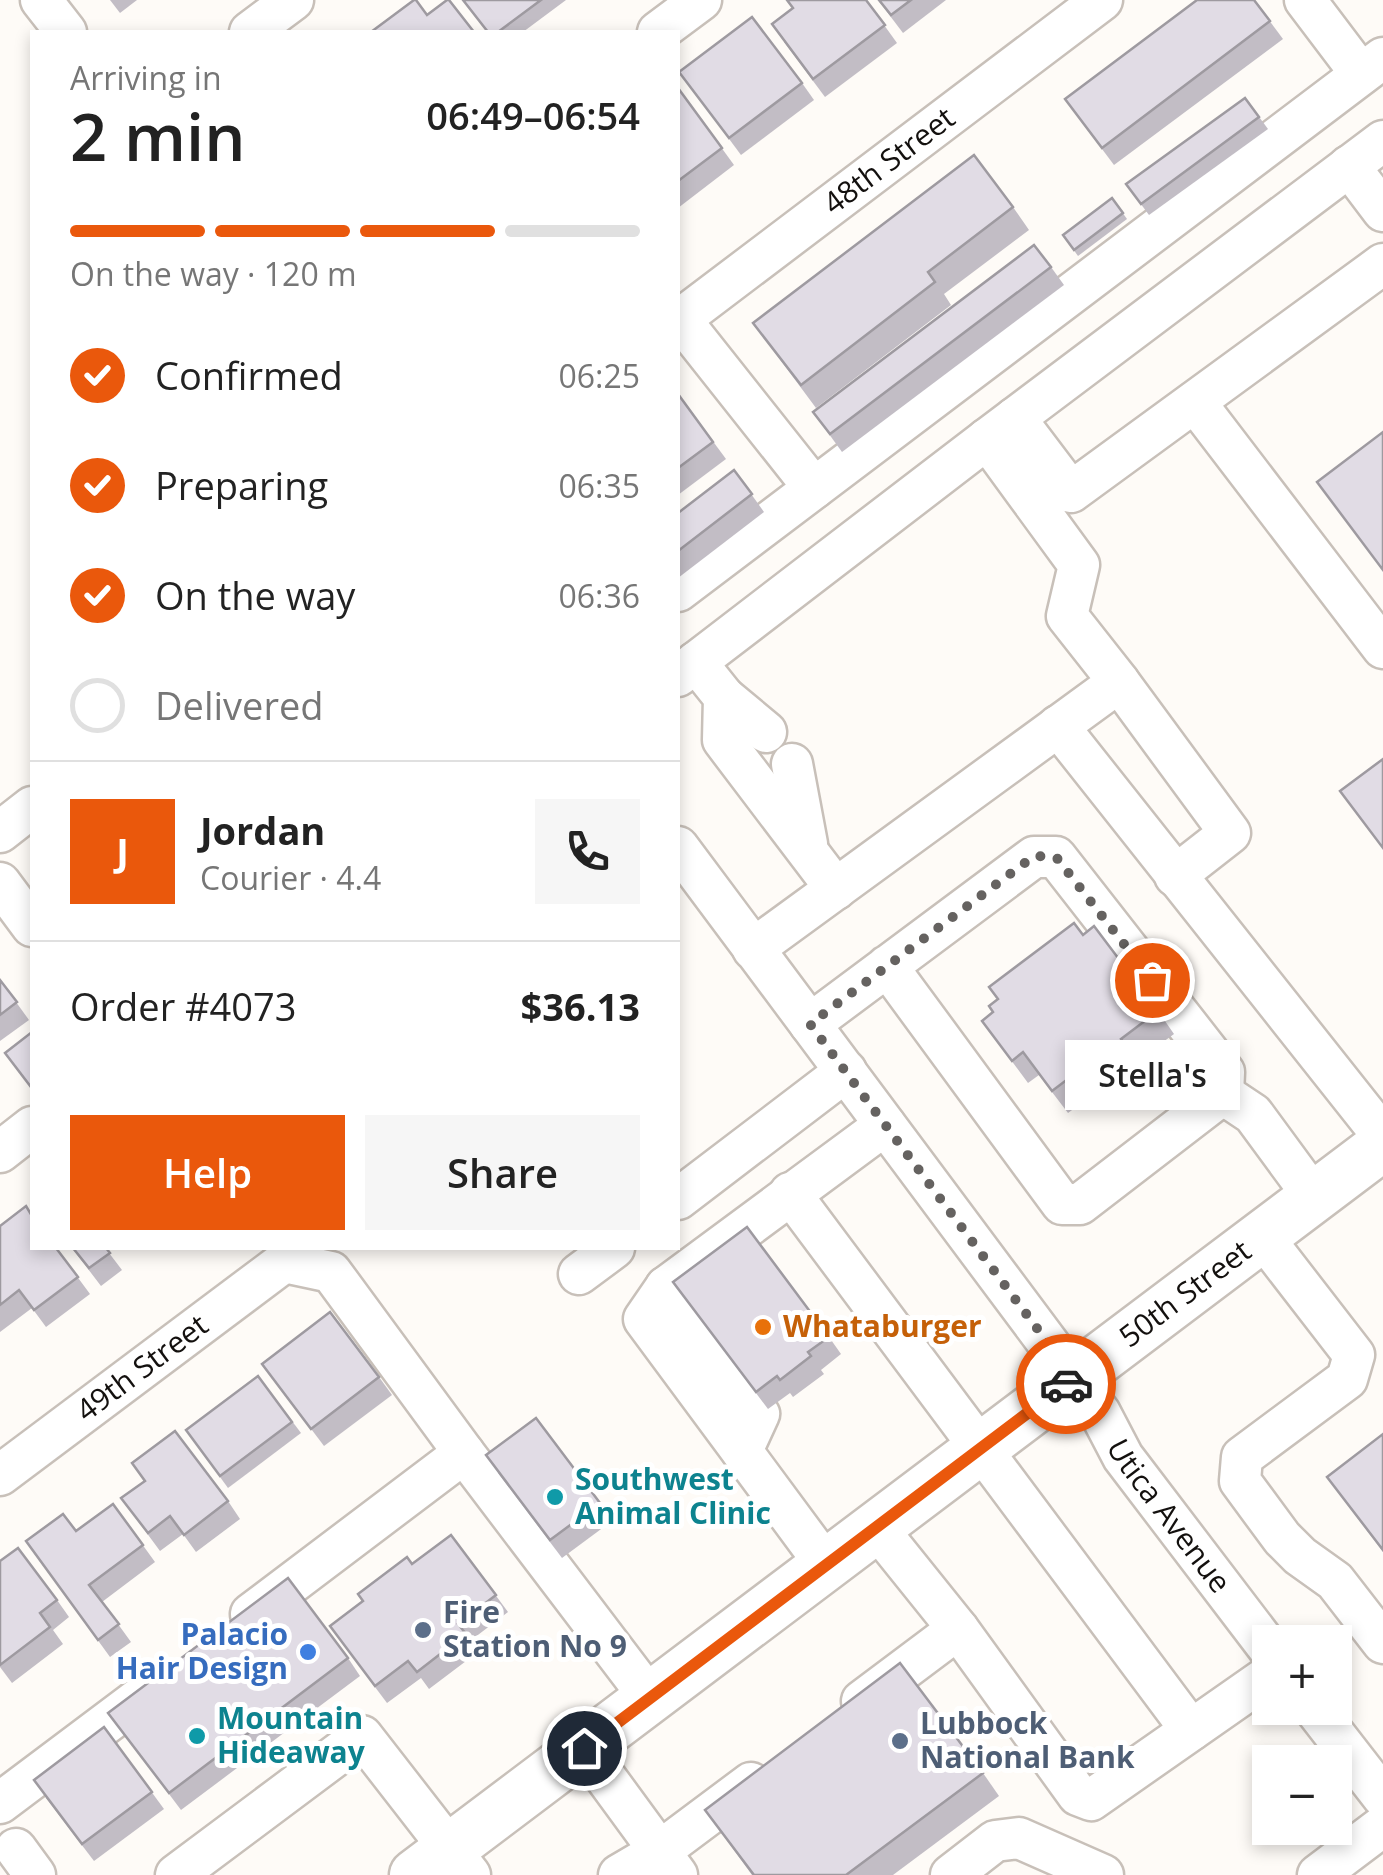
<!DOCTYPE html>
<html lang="en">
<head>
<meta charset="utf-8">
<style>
  :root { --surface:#fff; --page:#f6f6f6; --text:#222; --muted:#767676; --line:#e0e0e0; --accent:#ea580c }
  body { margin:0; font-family:"Open Sans",sans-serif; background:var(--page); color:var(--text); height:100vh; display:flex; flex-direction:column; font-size:38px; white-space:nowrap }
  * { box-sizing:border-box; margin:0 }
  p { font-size:32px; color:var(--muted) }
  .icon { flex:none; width:55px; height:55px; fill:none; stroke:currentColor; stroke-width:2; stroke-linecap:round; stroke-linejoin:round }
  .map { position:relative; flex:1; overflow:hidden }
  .drawer { position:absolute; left:30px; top:30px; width:650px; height:1220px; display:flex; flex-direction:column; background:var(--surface); border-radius:0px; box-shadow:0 5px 15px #0003 }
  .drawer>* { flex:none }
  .tools { position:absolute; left:1252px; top:1625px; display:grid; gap:20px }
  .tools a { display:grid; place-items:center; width:100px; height:100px; border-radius:0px; background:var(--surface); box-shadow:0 5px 15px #0003; font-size:50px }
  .pin { position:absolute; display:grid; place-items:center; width:85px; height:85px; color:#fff; margin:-42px; border:5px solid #fff; border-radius:50%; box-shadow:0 2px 10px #0007 }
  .courier { position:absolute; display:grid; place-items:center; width:100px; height:100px; margin:-50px; border:8px solid #ea580c; border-radius:50%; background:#fff; color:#222; box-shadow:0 2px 12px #0007 }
  .bubble { position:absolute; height:70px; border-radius:0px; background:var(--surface); box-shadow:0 5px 15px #0003; font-size:32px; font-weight:600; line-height:70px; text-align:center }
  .headline em { font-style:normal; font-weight:600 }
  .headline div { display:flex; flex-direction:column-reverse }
  .headline { display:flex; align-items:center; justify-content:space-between; height:170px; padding:0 40px }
  h1 { font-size:65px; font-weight:600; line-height:75px }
  .bar { display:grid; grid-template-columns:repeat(4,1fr); gap:15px 10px; align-content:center; height:120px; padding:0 40px }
  .bar i { height:12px; border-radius:8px; background:var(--line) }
  .bar .current { background:var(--accent) }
  .bar p { grid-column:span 4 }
  .line { display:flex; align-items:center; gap:25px; padding:0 40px; border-top:2px solid var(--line) }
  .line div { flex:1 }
  .round { display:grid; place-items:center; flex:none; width:105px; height:105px; border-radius:0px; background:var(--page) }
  ol { padding:0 40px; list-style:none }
  li { display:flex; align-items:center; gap:30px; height:110px }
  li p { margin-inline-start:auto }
  li .icon { padding:10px; border-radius:50%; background:var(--accent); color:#fff; stroke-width:4 }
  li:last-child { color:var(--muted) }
  li i { width:55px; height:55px; border:5px solid var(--line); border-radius:50% }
  .primary-button { display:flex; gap:20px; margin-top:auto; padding:20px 40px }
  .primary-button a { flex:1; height:115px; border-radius:0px; background:var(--accent); color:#fff; font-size:40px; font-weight:600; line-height:115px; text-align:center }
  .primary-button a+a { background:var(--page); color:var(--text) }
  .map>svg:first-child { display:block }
</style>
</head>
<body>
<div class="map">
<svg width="1383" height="1875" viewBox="0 0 1383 1875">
  <rect width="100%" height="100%" fill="#fefbf7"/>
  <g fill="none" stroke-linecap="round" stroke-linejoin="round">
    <defs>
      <g id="minor">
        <path d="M 41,0 L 66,32"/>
        <path d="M 1305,0 L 1361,74"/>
        <path d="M 250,32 L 293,0"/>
        <path d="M 658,32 L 701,0"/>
        <path d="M 1349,166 L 1383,211"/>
        <path d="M 680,319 L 814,488"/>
        <path id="s1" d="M 678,321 L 1102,0"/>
        <path d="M 1195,402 L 1383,648"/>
        <path d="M 1015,418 L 1071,492 L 1383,264"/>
        <path d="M 678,591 L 1383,58"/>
        <path d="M 696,662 L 724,697 L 723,740 L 836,889"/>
        <path d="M 678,676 L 987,439 L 1383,141"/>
        <path d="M 1119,682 L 1230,833 L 1175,876"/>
        <path d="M 724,697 L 766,732"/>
        <path d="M 1058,726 L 1383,1136"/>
        <path d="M 792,764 L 807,844"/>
        <path d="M 0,832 L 32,807"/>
        <path id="s2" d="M 678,847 L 1074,1378 L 1100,1413 L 1123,1457 L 1270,1650"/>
        <path d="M 0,883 L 32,926"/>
        <path d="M 753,949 L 1119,682 L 1067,616 L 1079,565 L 987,439"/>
        <path d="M 810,1024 L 1034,857 L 1056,857 L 1224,1072 L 1223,1094 L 1080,1204 L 1062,1204 L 887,966"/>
        <path d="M 1223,1094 L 1253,1114 L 1314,1197"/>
        <path d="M 0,1152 L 32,1127"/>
        <path d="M 790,1193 L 1191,1730"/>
        <path d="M 678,1199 L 846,1071"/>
        <path d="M 1262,1236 L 1354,1355 L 1347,1379 L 1242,1457 L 1240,1481 L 1282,1538 L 1300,1556 L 1335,1581 L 1383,1643"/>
        <path d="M 284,1262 L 331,1272 L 464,1453 L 650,1698"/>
        <path d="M 579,1274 L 614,1248"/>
        <path d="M 666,1287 L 759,1414 L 742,1451"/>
        <path id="s3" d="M 0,1475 L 284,1262"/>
        <path d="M 826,1565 L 644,1319 L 666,1287 L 885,1125"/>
        <path d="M 251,1614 L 464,1453"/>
        <path d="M 958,1629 L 1078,1795 L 1091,1800 L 1270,1675"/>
        <path d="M 862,1701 L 958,1629 L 876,1527"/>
        <path d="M 1314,1708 L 1383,1797"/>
        <path d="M 584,1748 L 677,1875"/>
        <path d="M 0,1803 L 157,1685"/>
        <path d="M 16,1849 L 35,1875"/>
        <path d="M 176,1875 L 362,1736 L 470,1875"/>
        <path d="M 619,1875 L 660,1851 L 751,1783"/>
        <path d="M 951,1875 L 995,1841 L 1019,1838 L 1103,1875"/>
        <path d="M 1318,1875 L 1383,1826"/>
      </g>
      <g id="major">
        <path id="s4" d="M 415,1875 L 1383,1145"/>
      </g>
    </defs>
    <use href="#minor" stroke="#c8c0b9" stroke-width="45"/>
    <use href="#major" stroke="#c8c0b9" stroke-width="55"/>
    <use href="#minor" stroke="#fff" stroke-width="40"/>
    <use href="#major" stroke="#fff" stroke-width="50"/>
  </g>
  <g fill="#c2bdc5">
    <path d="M 110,0 L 137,0 L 120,13 Z"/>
    <path d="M 463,0 L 566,0 L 523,32 L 487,32 Z"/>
    <path d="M 866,0 L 897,43 L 825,97 L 784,42 Z"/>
    <path d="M 878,0 L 946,0 L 903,33 Z"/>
    <path d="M 1254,0 L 1283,39 L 1114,165 L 1078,117 Z"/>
    <path d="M 802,83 L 814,100 L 741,155 L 692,89 Z"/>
    <path d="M 678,88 L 734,165 L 678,208 Z"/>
    <path d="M 1245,98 L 1268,129 L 1149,215 L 1126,184 Z"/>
    <path d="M 1112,198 L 1127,219 L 1078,256 L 1063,235 Z"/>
    <path d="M 1013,207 L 1029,230 L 944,294 L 951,305 L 816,408 L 753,323 Z"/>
    <path d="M 1051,267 L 1064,285 L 842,452 L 813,412 Z"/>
    <path d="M 678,394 L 726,459 L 678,495 Z"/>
    <path d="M 734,470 L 764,512 L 678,578 L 678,513 Z"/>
    <path d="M 1083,935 L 1158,1011 L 1174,1034 L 1137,1061 L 1148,1076 L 1120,1097 L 1109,1083 L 1068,1113 L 1039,1075 L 1028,1083 L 982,1021 Z"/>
    <path d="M 0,980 L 29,1020 L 0,1041 Z"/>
    <path d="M 0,1226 L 56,1248 L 90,1294 L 46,1327 L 32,1308 L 0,1332 Z"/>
    <path d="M 72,1248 L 108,1248 L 106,1249 L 122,1270 L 101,1286 Z"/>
    <path d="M 686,1300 L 829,1337 L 841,1354 L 821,1370 L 824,1374 L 793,1397 L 790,1393 L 768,1409 Z"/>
    <path d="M 258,1376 L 301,1433 L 228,1488 L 186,1430 Z"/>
    <path d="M 379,1377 L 392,1395 L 324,1446 L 275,1381 Z"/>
    <path d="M 1383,1434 L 1383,1552 L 1327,1477 Z"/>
    <path d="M 498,1473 L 600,1503 L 612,1521 L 562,1558 Z"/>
    <path d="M 121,1498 L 228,1501 L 240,1519 L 196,1552 L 183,1534 L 160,1551 Z"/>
    <path d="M 113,1504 L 155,1562 L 102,1602 L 131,1642 L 110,1657 L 26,1541 L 76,1531 Z"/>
    <path d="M 451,1535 L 508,1612 L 470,1641 L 478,1652 L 429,1689 L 421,1678 L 387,1703 L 342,1643 L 412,1564 Z"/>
    <path d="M 0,1561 L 57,1600 L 69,1617 L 53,1630 L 63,1644 L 12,1683 L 0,1667 Z"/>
    <path d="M 348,1658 L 360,1676 L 181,1810 L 121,1730 Z"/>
    <path d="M 104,1727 L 164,1809 L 94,1861 L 46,1798 Z"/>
    <path d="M 983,1773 L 999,1796 L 893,1875 L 752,1875 L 705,1810 Z"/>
  </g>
  <g fill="#e1dce5" stroke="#9e9aa0" stroke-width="2.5">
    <path d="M 414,0 L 416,0 L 427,15 L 447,0 L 449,0 L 474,32 L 371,32 Z"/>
    <path d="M 463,0 L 541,0 L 498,32 L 488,32 Z"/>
    <path d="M 787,0 L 866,0 L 885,25 L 813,79 L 772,24 L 793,8 Z"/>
    <path d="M 879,0 L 911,0 L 891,15 Z"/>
    <path d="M 1197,0 L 1254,0 L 1270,21 L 1102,148 L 1065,99 Z"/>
    <path d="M 752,17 L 802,83 L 729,138 L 679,72 Z"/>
    <path d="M 678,88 L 722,148 L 678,181 Z"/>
    <path d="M 1245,98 L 1259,117 L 1141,204 L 1126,184 Z"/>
    <path d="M 974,155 L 1013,207 L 928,272 L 935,282 L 801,385 L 753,323 Z"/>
    <path d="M 1112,198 L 1123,213 L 1074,250 L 1063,235 Z"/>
    <path d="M 1034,245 L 1051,267 L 830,434 L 813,412 Z"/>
    <path d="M 678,394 L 713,442 L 678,468 Z"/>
    <path d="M 1383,432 L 1383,570 L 1317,482 Z"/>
    <path d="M 734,470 L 752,494 L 678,551 L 678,513 Z"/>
    <path d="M 1383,759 L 1383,848 L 1340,791 Z"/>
    <path d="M 1074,923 L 1083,935 L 1094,926 L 1158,1011 L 1121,1039 L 1132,1053 L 1104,1075 L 1093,1060 L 1052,1091 L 1023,1052 L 1012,1061 L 982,1021 L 993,1012 L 989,1006 L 998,999 L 989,987 Z"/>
    <path d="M 0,980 L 17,1002 L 0,1015 Z"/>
    <path d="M 32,1032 L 32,1086 L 31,1087 L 5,1053 Z"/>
    <path d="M 26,1206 L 32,1216 L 32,1248 L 56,1248 L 78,1277 L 34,1310 L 19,1290 L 0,1305 L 0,1226 Z"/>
    <path d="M 747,1227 L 829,1337 L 808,1352 L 811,1356 L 780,1380 L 777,1376 L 756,1392 L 673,1282 Z"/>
    <path d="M 73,1248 L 106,1248 L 110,1253 L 89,1268 Z"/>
    <path d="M 330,1312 L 379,1377 L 311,1429 L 262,1364 Z"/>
    <path d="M 258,1376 L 292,1422 L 220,1476 L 186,1430 Z"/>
    <path d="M 536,1418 L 600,1503 L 550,1540 L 486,1455 Z"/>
    <path d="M 175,1431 L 228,1501 L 184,1535 L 170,1516 L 148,1533 L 121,1498 L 145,1481 L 132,1463 Z"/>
    <path d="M 1383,1434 L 1383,1550 L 1327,1477 Z"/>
    <path d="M 113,1504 L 143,1545 L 89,1585 L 119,1624 L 98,1640 L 26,1541 L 63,1514 L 76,1531 Z"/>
    <path d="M 451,1535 L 496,1595 L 458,1624 L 466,1634 L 417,1672 L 408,1661 L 375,1686 L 330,1626 L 363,1601 L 358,1594 L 407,1557 L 412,1564 Z"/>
    <path d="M 18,1548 L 57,1600 L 40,1613 L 50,1627 L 0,1665 L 0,1561 Z"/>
    <path d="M 288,1578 L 348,1658 L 169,1793 L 108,1713 Z"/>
    <path d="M 900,1663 L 983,1773 L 846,1875 L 754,1875 L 705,1810 Z"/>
    <path d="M 104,1727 L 152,1792 L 82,1844 L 34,1780 Z"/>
  </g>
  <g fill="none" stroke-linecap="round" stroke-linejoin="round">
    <path stroke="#656260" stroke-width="10" stroke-dasharray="0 18" d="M 1066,1384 L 1074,1378 L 810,1024 L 1034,856 L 1056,857 L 1152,980"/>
    <path stroke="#ea580c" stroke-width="12" d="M 584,1748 L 1066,1384"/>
  </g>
  <circle fill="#e8710a" stroke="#fff" stroke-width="4" cx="763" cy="1327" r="10"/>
  <g fill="#0f9aa8" stroke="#fff" stroke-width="4">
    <circle cx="555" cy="1497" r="10"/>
    <circle cx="197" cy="1736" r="10"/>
  </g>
  <g fill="#5c6f8a" stroke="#fff" stroke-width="4">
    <circle cx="423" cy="1630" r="10"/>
    <circle cx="900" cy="1741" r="10"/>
  </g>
  <circle fill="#3f7fe0" stroke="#fff" stroke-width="4" cx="308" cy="1652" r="10"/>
  <g text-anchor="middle" stroke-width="10" stroke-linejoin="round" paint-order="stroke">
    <g font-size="30" fill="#13100e" stroke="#fff">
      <text dy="10" stroke="none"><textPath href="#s1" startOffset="265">48th Street</textPath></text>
      <text dy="10" stroke="none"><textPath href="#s4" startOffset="965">50th Street</textPath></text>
      <text dy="10" stroke="none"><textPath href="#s3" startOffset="178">49th Street</textPath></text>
      <text dy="10" stroke="none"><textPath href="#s2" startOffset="830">Utica Avenue</textPath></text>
    </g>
    <g font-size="30" font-weight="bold" fill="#c56008" stroke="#fff" text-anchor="start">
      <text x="783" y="1337">Whataburger</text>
    </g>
    <g font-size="30" font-weight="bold" fill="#0d838f" stroke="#fff" text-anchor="start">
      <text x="575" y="1490">Southwest<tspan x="575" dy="34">Animal Clinic</tspan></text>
      <text x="217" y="1729">Mountain<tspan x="217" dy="34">Hideaway</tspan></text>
    </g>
    <g font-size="30" font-weight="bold" fill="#4e5e75" stroke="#fff" text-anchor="start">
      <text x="443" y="1623">Fire<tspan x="443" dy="34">Station No 9</tspan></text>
      <text x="920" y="1734">Lubbock<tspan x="920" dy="34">National Bank</tspan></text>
    </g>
    <g font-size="30" font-weight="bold" fill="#366cbe" stroke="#fff" text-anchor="end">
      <text x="288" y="1645">Palacio<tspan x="288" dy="34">Hair Design</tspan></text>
    </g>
  </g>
</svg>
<div class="tools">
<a>+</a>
<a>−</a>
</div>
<div class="pin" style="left:1152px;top:980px;background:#ea580c"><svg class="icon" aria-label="bag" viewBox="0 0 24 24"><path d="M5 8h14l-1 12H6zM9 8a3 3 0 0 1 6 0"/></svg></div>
<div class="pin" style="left:584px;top:1748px;background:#1f2937"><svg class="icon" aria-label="home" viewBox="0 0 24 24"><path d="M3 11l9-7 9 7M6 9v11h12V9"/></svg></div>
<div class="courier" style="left:1066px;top:1384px"><svg class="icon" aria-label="car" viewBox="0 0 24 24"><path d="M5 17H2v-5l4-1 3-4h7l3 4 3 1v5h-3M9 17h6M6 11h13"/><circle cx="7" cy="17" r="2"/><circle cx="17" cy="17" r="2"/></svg></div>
<div class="bubble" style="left:1065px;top:1040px;width:175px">Stella's</div>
<section class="drawer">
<div class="headline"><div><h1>2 min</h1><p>Arriving in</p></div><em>06:49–06:54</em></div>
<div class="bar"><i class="current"></i><i class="current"></i><i class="current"></i><i></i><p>On the way · 120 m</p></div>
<ol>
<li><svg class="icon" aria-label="check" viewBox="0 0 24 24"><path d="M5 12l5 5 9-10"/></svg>Confirmed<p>06:25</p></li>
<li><svg class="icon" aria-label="check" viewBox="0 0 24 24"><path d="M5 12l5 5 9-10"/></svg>Preparing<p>06:35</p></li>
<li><svg class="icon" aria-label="check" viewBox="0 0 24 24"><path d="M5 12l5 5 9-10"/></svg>On the way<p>06:36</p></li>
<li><i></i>Delivered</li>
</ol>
<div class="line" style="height:180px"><b class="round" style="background:var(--accent);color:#fff">J</b><div><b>Jordan</b><p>Courier · 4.4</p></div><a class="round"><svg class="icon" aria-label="phone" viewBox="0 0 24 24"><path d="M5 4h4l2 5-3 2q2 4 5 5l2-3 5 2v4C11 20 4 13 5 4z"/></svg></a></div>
<div class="line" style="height:130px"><div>Order #4073</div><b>$36.13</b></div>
<div class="primary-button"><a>Help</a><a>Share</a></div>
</section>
</div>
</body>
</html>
